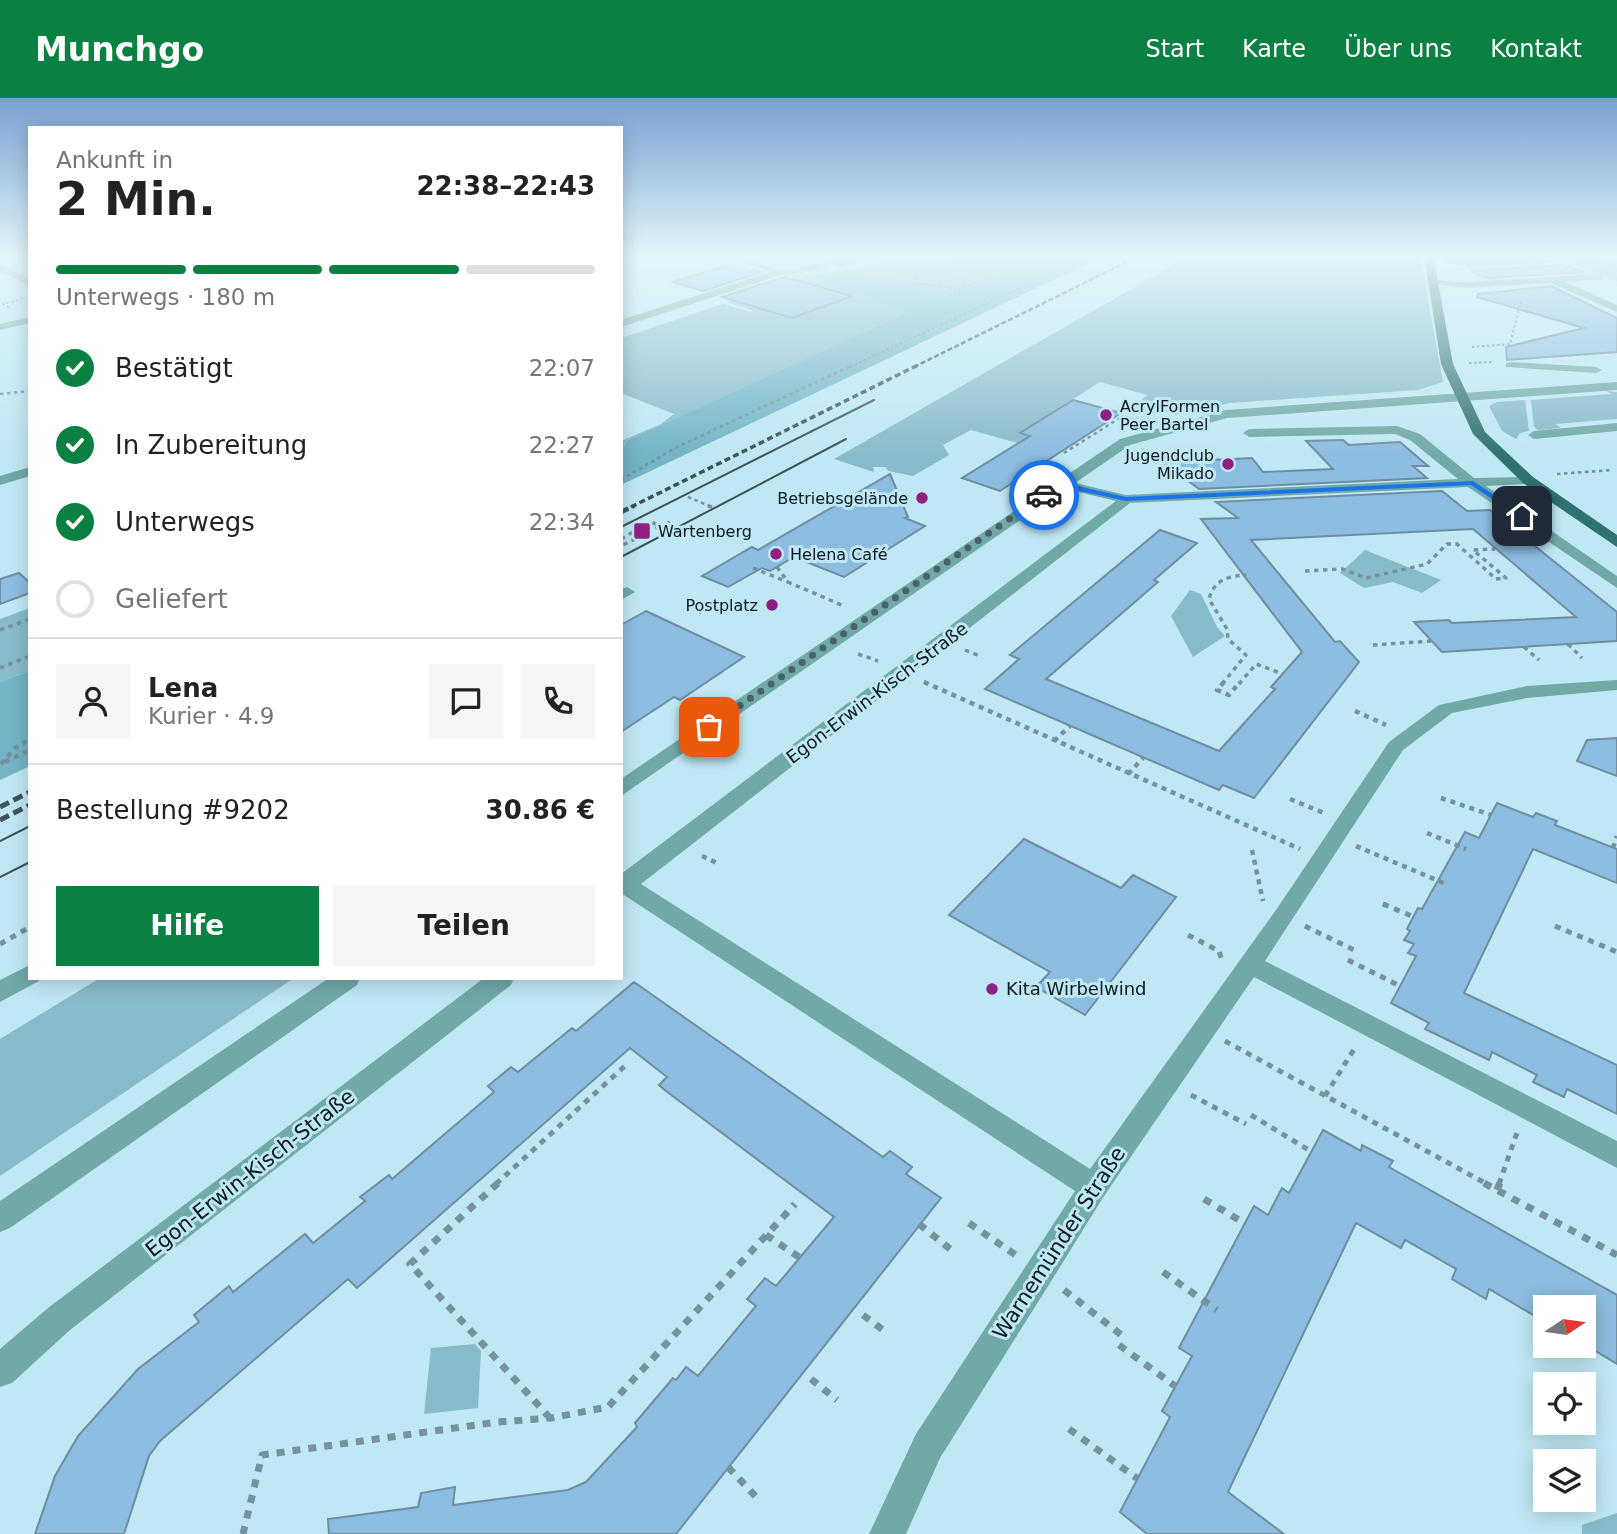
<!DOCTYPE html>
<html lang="de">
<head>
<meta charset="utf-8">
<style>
  :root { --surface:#fff; --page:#f6f6f6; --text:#222; --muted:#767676; --line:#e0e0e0; --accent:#0b8043 }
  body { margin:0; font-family:"DejaVu Sans",sans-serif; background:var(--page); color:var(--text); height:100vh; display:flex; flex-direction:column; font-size:26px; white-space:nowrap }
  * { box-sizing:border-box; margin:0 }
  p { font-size:23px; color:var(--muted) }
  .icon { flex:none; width:38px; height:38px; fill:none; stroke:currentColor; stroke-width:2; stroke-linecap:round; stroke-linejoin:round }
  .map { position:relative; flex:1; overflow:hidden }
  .side { position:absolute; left:28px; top:28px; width:595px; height:854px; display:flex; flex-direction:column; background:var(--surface); border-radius:0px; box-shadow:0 4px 18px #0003 }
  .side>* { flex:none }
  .needle { width:46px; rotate:77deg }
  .buttons { position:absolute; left:1533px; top:1197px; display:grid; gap:14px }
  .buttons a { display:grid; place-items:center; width:63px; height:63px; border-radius:0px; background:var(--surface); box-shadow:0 4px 18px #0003; font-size:35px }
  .pin { position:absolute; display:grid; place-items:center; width:60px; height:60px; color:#fff; margin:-30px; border-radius:14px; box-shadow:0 4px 10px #0006 }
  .courier { position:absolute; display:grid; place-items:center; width:70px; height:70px; margin:-35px; border:5px solid #1a73e8; border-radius:50%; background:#fff; color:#222; box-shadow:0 2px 9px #0007 }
  .head em { font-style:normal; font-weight:600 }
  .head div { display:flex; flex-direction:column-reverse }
  .head { display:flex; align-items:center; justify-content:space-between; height:119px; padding:0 28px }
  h1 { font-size:46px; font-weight:600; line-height:52px }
  .bar { display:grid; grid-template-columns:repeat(4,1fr); gap:10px 7px; align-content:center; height:84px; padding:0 28px }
  .bar i { height:9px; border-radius:5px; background:var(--line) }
  .bar .selected { background:var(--accent) }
  .bar p { grid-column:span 4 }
  .line { display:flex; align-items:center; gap:18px; padding:0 28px; border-top:2px solid var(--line) }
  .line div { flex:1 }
  .round { display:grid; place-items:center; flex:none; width:74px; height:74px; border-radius:0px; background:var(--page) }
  ol { padding:0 28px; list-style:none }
  li { display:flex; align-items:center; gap:21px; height:77px }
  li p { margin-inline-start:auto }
  li .icon { padding:7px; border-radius:50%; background:var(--accent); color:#fff; stroke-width:4 }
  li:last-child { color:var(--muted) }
  li i { width:38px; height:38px; border:4px solid var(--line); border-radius:50% }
  .button { display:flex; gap:14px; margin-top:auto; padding:14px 28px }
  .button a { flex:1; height:80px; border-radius:0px; background:var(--accent); color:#fff; font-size:28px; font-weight:600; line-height:80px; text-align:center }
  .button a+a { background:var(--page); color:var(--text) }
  header { display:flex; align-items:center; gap:42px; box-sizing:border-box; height:98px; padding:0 35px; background:var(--accent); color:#fff }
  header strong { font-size:33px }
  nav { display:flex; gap:38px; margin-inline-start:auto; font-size:24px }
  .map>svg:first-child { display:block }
</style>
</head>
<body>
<header>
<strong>Munchgo</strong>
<nav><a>Start</a><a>Karte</a><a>Über uns</a><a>Kontakt</a></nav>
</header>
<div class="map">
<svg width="1617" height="1436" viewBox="0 0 1617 1436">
  <rect width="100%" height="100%" fill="#bfe8f4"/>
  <g fill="#88bbc9">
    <path d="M 901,157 L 984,157 L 1005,161 L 952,165 L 1000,175 L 944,198 L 864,177 L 860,170 Z"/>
    <path d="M 1191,157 L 1420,157 L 1443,284 L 1418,292 L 1230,305 L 1176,317 L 1139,304 L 1147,297 L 1100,284 L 1020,335 L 1064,348 L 1045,353 L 971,332 L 943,347 L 949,357 L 913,378 L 888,373 L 886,369 L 873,369 L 874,374 L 834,361 Z"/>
    <path d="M 1534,157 L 1599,157 L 1617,161 L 1617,184 L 1568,163 L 1551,164 Z"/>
    <path d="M 804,179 L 862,196 L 908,215 L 628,342 L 621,353 L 621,343 L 661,326 L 674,316 L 621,295 L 621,240 L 723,206 L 751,214 L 754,213 L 727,204 L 760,193 L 747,206 L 792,220 L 850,198 L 794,182 Z"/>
    <path d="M 1606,293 L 1617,294 L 1617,321 L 1555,326 L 1561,330 L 1538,332 L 1534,329 L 1531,302 L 1611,296 Z"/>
    <path d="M 1525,302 L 1529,333 L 1520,335 L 1516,341 L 1502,333 L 1489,308 L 1497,304 Z"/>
    <path d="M 1365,452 L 1441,482 L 1422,495 L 1393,484 L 1364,490 L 1340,475 Z"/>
    <path d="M 1190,492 L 1201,496 L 1217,529 L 1225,538 L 1193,559 L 1171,518 Z"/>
    <path d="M 30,510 L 30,573 L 0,584 L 0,521 Z"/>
    <path d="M 100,880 L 294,880 L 0,1078 L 0,941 Z"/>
    <path d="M 475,1246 L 481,1253 L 478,1310 L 424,1316 L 431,1250 Z"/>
    <path d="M 1617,1415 L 1617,1436 L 1582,1436 L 1582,1427 Z"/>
  </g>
  <g fill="#73b4c6">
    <path d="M 984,157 L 1106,157 L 621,387 L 621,353 L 628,342 L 907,215 L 862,196 L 804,179 L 860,170 L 864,177 L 944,198 L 998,176 L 949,165 L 1002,161 Z"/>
    <path d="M 30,573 L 30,668 L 0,682 L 0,584 Z"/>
  </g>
  <path fill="#6d83af" d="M 1443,157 L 1534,157 L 1551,164 L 1470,168 L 1446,165 Z"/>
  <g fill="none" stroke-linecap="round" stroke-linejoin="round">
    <path fill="#6d83af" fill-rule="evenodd" d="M 1567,157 L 1571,157 L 1617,171 L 1617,173 Z"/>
  </g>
  <g fill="#8cbcdf" stroke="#708da2" stroke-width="2">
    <path d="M 1561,167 L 1585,174 L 1487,180 L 1471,173 Z"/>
    <path d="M 724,168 L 762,174 L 703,193 L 673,184 Z"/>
    <path d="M 785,179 L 852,198 L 792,220 L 722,199 Z"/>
    <path d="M 1551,188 L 1617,220 L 1617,254 L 1507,262 L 1506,249 L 1584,230 L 1477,199 L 1478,196 Z"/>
    <path d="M 1073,302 L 1121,315 L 1000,393 L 962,380 L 1030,338 L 1020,335 Z"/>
    <path d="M 1343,342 L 1349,347 L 1400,344 L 1428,368 L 1413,368 L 1427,380 L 1199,391 L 1163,364 L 1252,360 L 1263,374 L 1333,371 L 1306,343 Z"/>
    <path d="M 890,376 L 908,419 L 905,420 L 925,428 L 844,479 L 794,459 L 770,473 L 762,470 L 728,489 L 702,478 L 752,449 L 758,452 Z"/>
    <path d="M 1442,393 L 1467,413 L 1490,412 L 1617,514 L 1617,543 L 1442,554 L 1414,524 L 1449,522 L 1452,525 L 1576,519 L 1473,431 L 1251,442 L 1335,544 L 1340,543 L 1359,564 L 1254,700 L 1223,687 L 1219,692 L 985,591 L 1019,561 L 1010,557 L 1160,432 L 1197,445 L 1154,482 L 1158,484 L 1046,581 L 1219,653 L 1275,591 L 1271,589 L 1302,554 L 1201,421 L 1238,420 L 1216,404 Z"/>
    <path d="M 19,475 L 30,485 L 30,495 L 0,506 L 0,481 Z"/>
    <path d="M 646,513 L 744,559 L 680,602 L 674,599 L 621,634 L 621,527 Z"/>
    <path d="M 1617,640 L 1617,678 L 1577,663 L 1587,642 Z"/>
    <path d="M 1497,705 L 1533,719 L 1536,715 L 1557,723 L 1555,727 L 1617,751 L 1617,785 L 1533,751 L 1464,895 L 1617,967 L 1617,1016 L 1567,991 L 1564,999 L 1533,984 L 1537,977 L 1492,954 L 1489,962 L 1425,931 L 1429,925 L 1391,905 L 1416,858 L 1408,855 L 1414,846 L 1404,842 L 1410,833 L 1407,831 L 1418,810 L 1422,811 L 1465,734 L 1479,740 Z"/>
    <path d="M 1024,741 L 1121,790 L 1133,777 L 1176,799 L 1085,917 L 1036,889 L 1050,874 L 949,817 Z"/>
    <path d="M 634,884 L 883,1059 L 890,1053 L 912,1069 L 906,1076 L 941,1100 L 676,1436 L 329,1436 L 328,1421 L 418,1409 L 421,1395 L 455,1389 L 453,1407 L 568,1392 L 586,1384 L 637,1329 L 635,1325 L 673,1280 L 676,1282 L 686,1269 L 698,1278 L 756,1208 L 747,1201 L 765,1180 L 776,1188 L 834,1119 L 666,993 L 659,987 L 667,979 L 630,950 L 357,1190 L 348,1181 L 160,1343 L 149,1358 L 124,1436 L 35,1436 L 55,1378 L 78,1338 L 138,1271 L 199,1224 L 194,1217 L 229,1188 L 233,1194 L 305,1136 L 313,1145 L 365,1103 L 360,1099 L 389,1077 L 392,1081 L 494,994 L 488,988 L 511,969 L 518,974 L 572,930 L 576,933 Z"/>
    <path d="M 1323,1032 L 1361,1053 L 1362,1047 L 1393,1063 L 1389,1069 L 1617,1197 L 1617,1266 L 1584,1246 L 1584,1209 L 1545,1209 L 1545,1224 L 1489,1191 L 1486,1201 L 1452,1181 L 1456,1171 L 1405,1142 L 1401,1150 L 1356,1125 L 1228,1394 L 1284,1436 L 1147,1436 L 1120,1414 L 1170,1319 L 1162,1313 L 1192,1258 L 1179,1250 L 1254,1108 L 1268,1117 L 1282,1090 L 1289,1095 Z"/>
  </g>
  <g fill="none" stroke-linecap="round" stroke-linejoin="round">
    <g stroke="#74939c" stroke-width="2" stroke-dasharray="2.5 2.5" stroke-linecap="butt">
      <path d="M 1008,157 L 1032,157"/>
      <path d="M 1604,157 L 1617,160"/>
      <path d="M 1266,160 L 1273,157"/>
      <path d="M 895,171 L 918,171 L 1011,157"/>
      <path d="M 891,172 L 890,176 L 916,180 L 915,185 L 960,191 L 991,178 L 963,172 L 913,179"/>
      <path d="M 9,209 L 3,206 L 22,201"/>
      <path d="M 1472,249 L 1510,246 L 1520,205 L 1525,204"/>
      <path d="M 1469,265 L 1494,264"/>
      <path d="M 850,269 L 1091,157"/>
    </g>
    <g stroke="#74939c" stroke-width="2.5" stroke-dasharray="3.5 3.5" stroke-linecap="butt">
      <path d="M 0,296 L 30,293"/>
      <path d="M 1064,355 L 1123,318 L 1132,321"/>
      <path d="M 1557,376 L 1612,372"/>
      <path d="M 621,382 L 675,350 L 853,267"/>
      <path d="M 688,399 L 712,409"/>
    </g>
    <g stroke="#74939c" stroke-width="3.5" stroke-dasharray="4.5 4.5" stroke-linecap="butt">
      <path d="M 708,408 L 712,409"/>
      <path d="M 658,430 L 670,424"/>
      <path d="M 621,441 L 651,424 L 660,428 L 621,448"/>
      <path d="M 777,469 L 788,484 L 844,508"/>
      <path d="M 753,470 L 788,484"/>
      <path d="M 1305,473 L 1342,471 L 1366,480 L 1427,466 L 1447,446 L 1457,446 L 1496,481 L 1506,480 L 1473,452 L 1495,451"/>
      <path d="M 0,532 L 30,521"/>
      <path d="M 1568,546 L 1582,560"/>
      <path d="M 1373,547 L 1432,543"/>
      <path d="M 1524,549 L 1539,562"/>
      <path d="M 965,552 L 980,558"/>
      <path d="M 858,556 L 878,563"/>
      <path d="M 0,570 L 30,558"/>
      <path d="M 924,584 L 928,586"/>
      <path d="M 1222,586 L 1246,557 L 1228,541 L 1227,531 L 1209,501 C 1214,482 1228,478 1246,477"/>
      <path d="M 1239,586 L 1256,566 L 1283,576"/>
    </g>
    <g stroke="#74939c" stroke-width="4.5" stroke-dasharray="5 5" stroke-linecap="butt">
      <path d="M 924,584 L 1300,751"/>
      <path d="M 1224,584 L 1217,592 L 1229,597 L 1240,584"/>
      <path d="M 1355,613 L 1386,627"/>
      <path d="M 1054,643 L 1070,628"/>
      <path d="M 5,664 L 30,652"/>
      <path d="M 1,666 L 15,650 L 30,641"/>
      <path d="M 1128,676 L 1143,660"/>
      <path d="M 1441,700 L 1491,717"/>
      <path d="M 1290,701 L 1324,715"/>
      <path d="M 1427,735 L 1466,751"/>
      <path d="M 1356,748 L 1446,786"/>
      <path d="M 1613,750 L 1617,738"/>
      <path d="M 1252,752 L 1263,803"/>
      <path d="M 702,758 L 717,765"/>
      <path d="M 1383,806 L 1386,807"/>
    </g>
    <g stroke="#74939c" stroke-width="5" stroke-dasharray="6 6" stroke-linecap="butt">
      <path d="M 1383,806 L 1414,819"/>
      <path d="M 1305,828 L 1354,852"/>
      <path d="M 1555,828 L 1617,854"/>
      <path d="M 1188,837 L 1219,853 L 1222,863"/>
      <path d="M 0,846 L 30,829"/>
      <path d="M 1348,862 L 1400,888"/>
      <path d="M 1225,943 L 1487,1086"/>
      <path d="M 1191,997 L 1246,1026"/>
      <path d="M 1325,998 L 1356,948"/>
      <path d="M 1251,1017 L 1312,1054"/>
      <path d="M 496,1086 L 627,966"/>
      <path d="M 1499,1086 L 1518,1032"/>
    </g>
    <g stroke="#74939c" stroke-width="7" stroke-dasharray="8 8" stroke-linecap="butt">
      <path d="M 498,1085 L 410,1166 L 550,1320"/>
      <path d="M 1484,1085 L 1617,1157"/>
      <path d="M 1497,1092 L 1500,1085"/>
      <path d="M 1204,1101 L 1244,1125"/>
      <path d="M 969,1125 L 1017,1158"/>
      <path d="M 919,1126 L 950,1151"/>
      <path d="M 766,1137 L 799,1159"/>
      <path d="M 1163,1174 L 1217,1212"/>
      <path d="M 1064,1192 L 1124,1239"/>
      <path d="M 863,1217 L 887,1235"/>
      <path d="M 1119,1247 L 1175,1288"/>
      <path d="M 811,1281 L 837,1302"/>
      <path d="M 1069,1331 L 1138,1381"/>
      <path d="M 728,1369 L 759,1402"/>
      <path d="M 243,1436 L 262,1357 L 498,1324 L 551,1320 L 608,1309 L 795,1106"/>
    </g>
    <g fill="#71a9a7" fill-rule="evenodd">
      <path d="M 721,157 C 742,157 759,168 779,171 C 807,175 833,155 860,157 L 853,161 L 890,157 L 840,169 L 836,166 L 815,173 L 781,177 L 621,229 L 621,222 L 770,174 Z"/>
      <path d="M 0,166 L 30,181 L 30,188 L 0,173 Z"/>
      <path d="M 1601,176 L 1604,181 L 1565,184 L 1617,207 L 1617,214 L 1551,185 L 1466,190 L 1429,185 L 1434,182 L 1466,184 Z"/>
      <path d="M 30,219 L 30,225 L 0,232 L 0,226 Z"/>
      <path d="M 1510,264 L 1596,269 L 1602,272 L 1596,275 L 1506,269 L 1506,265 Z"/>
      <path d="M 1617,284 L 1617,292 L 1227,320 L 1130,347 L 1075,385 L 1126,397 L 1458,381 L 1410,342 L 1395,336 L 1249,339 L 1243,335 L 1249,331 L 1397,328 L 1420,336 L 1474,380 L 1533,379 L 1535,382 L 1528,386 L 1486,388 L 1617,478 L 1617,490 L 1468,389 L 1130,405 L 641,786 L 1090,1071 L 1276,812 L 1389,644 L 1439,607 L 1527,588 L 1617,582 L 1617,592 L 1527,600 L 1452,615 L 1403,652 L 1265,863 L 1617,1043 L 1617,1070 L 1254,879 L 1104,1098 L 1050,1185 L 940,1360 L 906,1436 L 869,1436 L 916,1336 L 1075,1093 L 624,797 L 621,798 L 621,776 L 1116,403 L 1065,391 L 621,698 L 621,681 L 1120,341 L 1226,312 Z"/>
      <path d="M 1617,325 L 1617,333 L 1534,341 L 1528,337 L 1534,333 Z"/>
      <path d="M 30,369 L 30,378 L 0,387 L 0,378 Z"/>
      <path d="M 627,489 L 635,494 L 621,502 L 621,491 Z"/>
      <path d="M 30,867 L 30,880 L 40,880 L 39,883 L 0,904 L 0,882 Z"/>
      <path d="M 329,880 L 360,880 L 357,887 L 10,1130 L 0,1134 L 0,1103 Z"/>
      <path d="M 484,880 L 514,880 L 511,887 L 70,1232 L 12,1285 L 0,1289 L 0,1251 L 48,1210 Z"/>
    </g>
    <path fill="#307270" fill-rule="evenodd" d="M 1424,157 L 1433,157 L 1453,266 L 1485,334 L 1533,379 L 1617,437 L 1617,449 L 1523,385 L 1473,336 L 1441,266 Z"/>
    <g stroke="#3d545a" stroke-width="2">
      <path d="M 621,429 L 874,302"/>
      <path d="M 621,459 L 846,341"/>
      <path d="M 0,743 L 30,728"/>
      <path d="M 0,779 L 30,764"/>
    </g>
    <path stroke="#3d545a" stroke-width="2.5" stroke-dasharray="5 2.5" stroke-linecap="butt" d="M 914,269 L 1141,157"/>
    <path stroke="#3d545a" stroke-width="3.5" stroke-dasharray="6 3.5" stroke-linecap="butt" d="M 631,409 L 918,267"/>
    <path stroke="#3d545a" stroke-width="4.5" stroke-dasharray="8 4.5" stroke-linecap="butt" d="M 621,414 L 634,408"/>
    <g stroke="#3d545a" stroke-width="5" stroke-dasharray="10 5" stroke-linecap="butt">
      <path d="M 0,709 L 30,694"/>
      <path d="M 0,722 L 30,707"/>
    </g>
  </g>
  <linearGradient id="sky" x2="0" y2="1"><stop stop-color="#77a0d1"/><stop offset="0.44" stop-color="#e2f5fa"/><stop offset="1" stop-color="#e2f5fa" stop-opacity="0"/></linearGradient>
  <rect width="1617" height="358" fill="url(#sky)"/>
  <path fill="#1a73e8" d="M 1473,383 L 1526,418 L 1519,419 L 1471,387 L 1126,403 L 1061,389 L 1046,399 L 1040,397 L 1060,384 L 1126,399 Z"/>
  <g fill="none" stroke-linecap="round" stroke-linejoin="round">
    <path stroke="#496168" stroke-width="7" stroke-dasharray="0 12.6" d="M 709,629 L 1044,397"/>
  </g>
  <g fill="#8f1f81" stroke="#bfe8f4" stroke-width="2.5">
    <circle cx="1106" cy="317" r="7"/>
    <circle cx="1228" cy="366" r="7"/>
    <circle cx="922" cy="400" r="7"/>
    <rect x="633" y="424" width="18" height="18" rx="3.5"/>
    <circle cx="776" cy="456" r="7"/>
    <circle cx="772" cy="507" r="7"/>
    <circle cx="992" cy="891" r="7"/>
  </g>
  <g text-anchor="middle" stroke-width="6" stroke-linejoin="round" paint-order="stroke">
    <g font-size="16" fill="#09191d" stroke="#bfe8f4" text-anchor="start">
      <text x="1120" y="314">AcrylFormen<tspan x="1120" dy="18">Peer Bartel</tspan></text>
      <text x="1214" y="363" text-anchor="end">Jugendclub<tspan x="1214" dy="18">Mikado</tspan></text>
      <text x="908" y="406" text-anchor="end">Betriebsgelände</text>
      <text x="658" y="439">Wartenberg</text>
      <text x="790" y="462">Helena Café</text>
      <text x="758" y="513" text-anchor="end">Postplatz</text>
    </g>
    <g font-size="18" fill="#09191d" stroke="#bfe8f4">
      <text transform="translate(877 595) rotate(-37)" y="6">Egon-Erwin-Kisch-Straße</text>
    </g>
    <g font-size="18" fill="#09191d" stroke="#bfe8f4" text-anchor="start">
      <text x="1006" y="897">Kita Wirbelwind</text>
    </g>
    <g font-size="21" fill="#09191d" stroke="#bfe8f4">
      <text transform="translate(250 1075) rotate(-38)" y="7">Egon-Erwin-Kisch-Straße</text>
      <text transform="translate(1059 1145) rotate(-57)" y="7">Warnemünder Straße</text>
    </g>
  </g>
</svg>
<div class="buttons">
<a><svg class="needle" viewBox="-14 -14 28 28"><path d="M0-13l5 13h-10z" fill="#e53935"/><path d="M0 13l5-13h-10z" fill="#767676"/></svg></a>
<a><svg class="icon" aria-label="locate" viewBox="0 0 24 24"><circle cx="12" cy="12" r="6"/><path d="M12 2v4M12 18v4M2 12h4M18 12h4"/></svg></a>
<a><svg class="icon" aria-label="layers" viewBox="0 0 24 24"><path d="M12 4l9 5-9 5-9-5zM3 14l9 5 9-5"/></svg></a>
</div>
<div class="pin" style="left:709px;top:629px;background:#ea580c"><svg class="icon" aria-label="bag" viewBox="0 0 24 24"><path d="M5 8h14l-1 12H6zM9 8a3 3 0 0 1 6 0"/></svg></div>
<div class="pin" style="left:1522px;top:418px;background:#1f2937"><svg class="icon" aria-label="home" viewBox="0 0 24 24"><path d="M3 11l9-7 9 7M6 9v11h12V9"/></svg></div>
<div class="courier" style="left:1044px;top:397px"><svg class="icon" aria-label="car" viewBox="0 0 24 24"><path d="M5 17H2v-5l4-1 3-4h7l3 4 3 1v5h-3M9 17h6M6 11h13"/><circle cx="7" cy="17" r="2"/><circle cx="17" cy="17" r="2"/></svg></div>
<section class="side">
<div class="head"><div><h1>2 Min.</h1><p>Ankunft in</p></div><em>22:38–22:43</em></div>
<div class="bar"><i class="selected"></i><i class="selected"></i><i class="selected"></i><i></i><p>Unterwegs · 180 m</p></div>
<ol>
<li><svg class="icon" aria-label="check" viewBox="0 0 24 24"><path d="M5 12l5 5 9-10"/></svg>Bestätigt<p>22:07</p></li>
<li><svg class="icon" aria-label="check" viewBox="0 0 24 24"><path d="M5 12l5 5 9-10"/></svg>In Zubereitung<p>22:27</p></li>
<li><svg class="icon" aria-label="check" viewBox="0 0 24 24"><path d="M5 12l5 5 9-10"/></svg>Unterwegs<p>22:34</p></li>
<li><i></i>Geliefert</li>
</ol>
<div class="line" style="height:126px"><a class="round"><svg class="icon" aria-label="person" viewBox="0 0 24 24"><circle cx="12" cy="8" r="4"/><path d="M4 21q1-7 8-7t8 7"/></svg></a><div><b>Lena</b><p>Kurier · 4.9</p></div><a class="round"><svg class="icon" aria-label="chat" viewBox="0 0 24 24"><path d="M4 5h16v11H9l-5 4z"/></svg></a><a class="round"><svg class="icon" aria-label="phone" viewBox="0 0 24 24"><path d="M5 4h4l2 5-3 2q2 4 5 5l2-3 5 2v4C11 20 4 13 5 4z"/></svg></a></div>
<div class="line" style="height:91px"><div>Bestellung #9202</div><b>30.86 €</b></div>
<div class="button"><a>Hilfe</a><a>Teilen</a></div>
</section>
</div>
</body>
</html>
